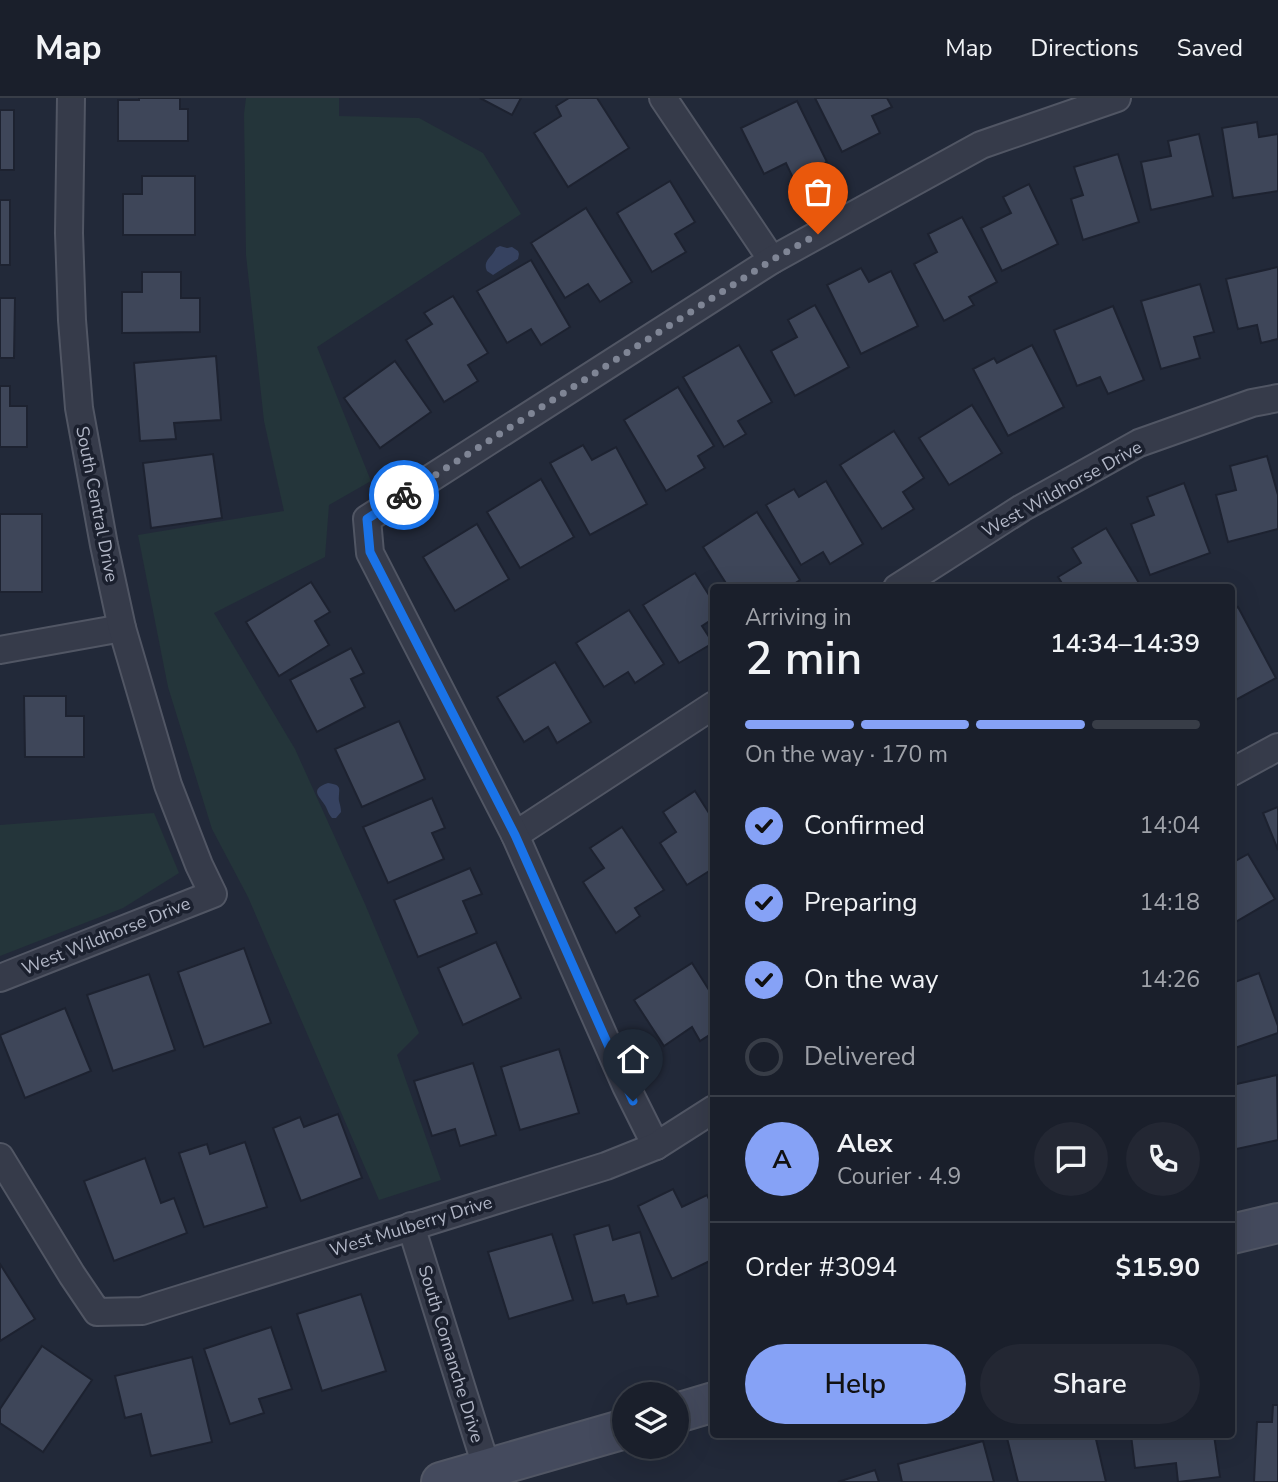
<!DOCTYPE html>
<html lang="en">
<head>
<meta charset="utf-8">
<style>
  :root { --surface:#1a1f2b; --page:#232733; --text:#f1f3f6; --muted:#9fa2a9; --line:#383d47; --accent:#86a2f6 }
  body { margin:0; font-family:"Nunito Sans",sans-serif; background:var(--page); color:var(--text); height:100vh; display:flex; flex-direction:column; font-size:26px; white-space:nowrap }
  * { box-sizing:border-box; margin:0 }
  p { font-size:23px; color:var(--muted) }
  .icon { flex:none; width:38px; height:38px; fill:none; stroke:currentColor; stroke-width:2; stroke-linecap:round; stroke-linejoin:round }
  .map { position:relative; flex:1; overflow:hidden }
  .side { position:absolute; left:710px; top:486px; width:525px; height:854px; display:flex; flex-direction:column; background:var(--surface); border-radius:7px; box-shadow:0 7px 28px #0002,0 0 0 2px var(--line) }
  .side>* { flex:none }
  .controls { position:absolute; left:612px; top:1284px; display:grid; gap:14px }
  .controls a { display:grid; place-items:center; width:77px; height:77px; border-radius:50%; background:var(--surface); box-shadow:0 7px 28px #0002,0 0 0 2px var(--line); font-size:35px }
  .pin { position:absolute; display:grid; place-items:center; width:60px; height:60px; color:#fff; margin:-72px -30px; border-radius:50% 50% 50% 0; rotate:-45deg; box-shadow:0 0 7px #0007 }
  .pin .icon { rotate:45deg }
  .courier { position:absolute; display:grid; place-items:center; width:70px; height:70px; margin:-35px; border:5px solid #1a73e8; border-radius:50%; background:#fff; color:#222; box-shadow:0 2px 9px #0007 }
  .summary em { font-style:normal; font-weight:600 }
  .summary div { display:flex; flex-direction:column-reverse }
  .summary { display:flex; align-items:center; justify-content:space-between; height:119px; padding:0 35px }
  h1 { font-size:46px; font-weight:600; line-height:52px }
  .bar { display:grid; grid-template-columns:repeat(4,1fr); gap:10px 7px; align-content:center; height:84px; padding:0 35px }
  .bar i { height:9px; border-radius:5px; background:var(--line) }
  .bar .on { background:var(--accent) }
  .bar p { grid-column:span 4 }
  .line { display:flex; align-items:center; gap:18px; padding:0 35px; border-top:2px solid var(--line) }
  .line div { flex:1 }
  .round { display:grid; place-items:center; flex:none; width:74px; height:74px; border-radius:37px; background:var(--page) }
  ol { padding:0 35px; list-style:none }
  li { display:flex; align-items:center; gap:21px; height:77px }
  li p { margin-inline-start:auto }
  li .icon { padding:7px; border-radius:50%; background:var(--accent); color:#111; stroke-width:4 }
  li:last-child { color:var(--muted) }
  li i { width:38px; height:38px; border:4px solid var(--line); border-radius:50% }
  .action { display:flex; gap:14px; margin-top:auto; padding:14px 35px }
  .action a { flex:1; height:80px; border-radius:42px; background:var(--accent); color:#111; font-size:28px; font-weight:600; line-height:80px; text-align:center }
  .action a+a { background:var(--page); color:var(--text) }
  header { display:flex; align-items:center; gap:42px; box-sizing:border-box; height:98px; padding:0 35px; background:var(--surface); border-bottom:2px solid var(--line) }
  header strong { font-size:33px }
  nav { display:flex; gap:38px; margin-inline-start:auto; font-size:24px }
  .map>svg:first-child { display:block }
</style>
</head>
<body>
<header>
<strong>Map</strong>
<nav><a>Map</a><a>Directions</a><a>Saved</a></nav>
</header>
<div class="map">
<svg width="1278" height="1384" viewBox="0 0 1278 1384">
  <rect width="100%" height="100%" fill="#222939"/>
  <g fill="#24353a">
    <path d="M 246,0 L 339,0 L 339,18 L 419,20 L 483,55 L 521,116 L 317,249 L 371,383 L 329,407 L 325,459 L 214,515 L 295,651 L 365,806 L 419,935 L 397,957 L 441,1082 L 379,1102 L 248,799 L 212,731 L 168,589 L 138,437 L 284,413 L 264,323 L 246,157 L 244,16 Z"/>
    <path d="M 154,715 L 179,775 L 123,810 L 0,858 L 0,727 Z"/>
  </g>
  <g fill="#364260">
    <path d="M 500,148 L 507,150 L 512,149 L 518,153 L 519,156 L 518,161 L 493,177 L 487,173 C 482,162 493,159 496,150 Z"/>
    <path d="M 328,685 C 344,687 338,692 339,703 C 340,707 341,710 341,714 L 336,720 L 332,720 C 329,717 328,713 326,709 C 322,700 307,692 328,685 Z"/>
  </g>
  <g fill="#3e4659" stroke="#1d2230" stroke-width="2">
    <path d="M 139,0 L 180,0 L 180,11 L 188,11 L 188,43 L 118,43 L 118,2 L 139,2 Z"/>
    <path d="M 480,0 L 521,0 L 512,17 Z"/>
    <path d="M 569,0 L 597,0 L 629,50 L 568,89 L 534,35 L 561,18 L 556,8 Z"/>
    <path d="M 815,0 L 887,0 L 892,9 L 872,18 L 880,35 L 842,54 Z"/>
    <path d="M 797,3 L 827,64 L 793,80 L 786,65 L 764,76 L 741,30 Z"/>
    <rect x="0" y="12" width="14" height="60"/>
    <path d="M 1257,24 L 1259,39 L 1278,36 L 1278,93 L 1233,100 L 1222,30 Z"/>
    <path d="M 1199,36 L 1213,98 L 1151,112 L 1141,64 L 1171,58 L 1168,43 Z"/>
    <path d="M 1118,56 L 1139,124 L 1083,142 L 1071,101 L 1083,97 L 1074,69 Z"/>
    <path d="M 142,78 L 195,78 L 195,137 L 123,137 L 123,96 L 142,96 Z"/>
    <path d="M 670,83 L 695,124 L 675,136 L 686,154 L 652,174 L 617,115 Z"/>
    <path d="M 1029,86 L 1058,146 L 1002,173 L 981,130 L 1011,115 L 1003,99 Z"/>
    <rect x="0" y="102" width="10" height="65"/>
    <path d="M 586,110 L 632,184 L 600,204 L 588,186 L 565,200 L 531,145 Z"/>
    <path d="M 962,119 L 997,184 L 969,199 L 974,207 L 944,223 L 914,166 L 937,154 L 928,136 Z"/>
    <path d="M 531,162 L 570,229 L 541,247 L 531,231 L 507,245 L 477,193 Z"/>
    <path d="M 1278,169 L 1278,241 L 1261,245 L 1257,227 L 1238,231 L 1226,181 Z"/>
    <path d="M 861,170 L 869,184 L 891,173 L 918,228 L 861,256 L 827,187 Z"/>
    <path d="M 142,174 L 181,174 L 181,200 L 200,200 L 200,234 L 122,235 L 122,194 L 142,194 Z"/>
    <path d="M 1200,186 L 1214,234 L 1194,239 L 1200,260 L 1161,271 L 1141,203 Z"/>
    <path d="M 453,198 L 488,255 L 468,267 L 478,283 L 444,304 L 406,242 L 432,226 L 424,215 Z"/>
    <path d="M 0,200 L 15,200 L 14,260 L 0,260 Z"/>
    <path d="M 815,207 L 849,269 L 795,298 L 771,253 L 797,239 L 788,222 Z"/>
    <path d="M 1113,208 L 1144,282 L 1108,296 L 1100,279 L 1077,288 L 1054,232 Z"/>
    <path d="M 739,247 L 772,304 L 738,323 L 746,336 L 724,349 L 683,279 Z"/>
    <path d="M 1032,247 L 1064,309 L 1008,338 L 973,271 L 994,260 L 997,265 Z"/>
    <path d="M 216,258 L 221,322 L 174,325 L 176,341 L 140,343 L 134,265 Z"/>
    <path d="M 395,263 L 431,314 L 380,350 L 344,300 Z"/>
    <path d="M 0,288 L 10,288 L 10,308 L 27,308 L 27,349 L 0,349 Z"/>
    <path d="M 678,289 L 714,348 L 698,358 L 705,370 L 666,393 L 624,322 Z"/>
    <path d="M 972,307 L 1002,355 L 949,387 L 919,340 Z"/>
    <path d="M 894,333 L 924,380 L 903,394 L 914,411 L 882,431 L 840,367 Z"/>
    <path d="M 583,347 L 592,362 L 616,349 L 647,406 L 590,437 L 550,365 Z"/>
    <path d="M 213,356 L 222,420 L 151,430 L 143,365 Z"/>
    <path d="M 1267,358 L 1278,397 L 1278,431 L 1228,444 L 1216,397 L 1236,392 L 1230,368 Z"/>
    <path d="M 541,381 L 574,439 L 520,470 L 487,414 Z"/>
    <path d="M 826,383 L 863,446 L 830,466 L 823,454 L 801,467 L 766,407 L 794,391 L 799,399 Z"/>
    <path d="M 1184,385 L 1210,455 L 1150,477 L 1131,426 L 1154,417 L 1147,399 Z"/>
    <path d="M 757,414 L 800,482 L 788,490 L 762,490 L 760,487 L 756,490 L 729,490 L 703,449 Z"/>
    <rect x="0" y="416" width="42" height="78"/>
    <path d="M 477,426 L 509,481 L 455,513 L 423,459 Z"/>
    <path d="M 1106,430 L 1142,490 L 1065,490 L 1058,479 L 1081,465 L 1072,450 Z"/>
    <path d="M 695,475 L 714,505 L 714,520 L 702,528 L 713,545 L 679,565 L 643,507 Z"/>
    <path d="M 311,484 L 330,514 L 315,523 L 329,547 L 279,578 L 246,524 Z"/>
    <path d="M 1238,509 L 1276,580 L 1232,604 L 1232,513 Z"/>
    <path d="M 629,512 L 664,566 L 635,585 L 628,574 L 604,589 L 576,545 Z"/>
    <path d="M 351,550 L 364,575 L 351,581 L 365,609 L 317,634 L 290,582 Z"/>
    <path d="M 555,564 L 591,624 L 557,645 L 548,629 L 524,644 L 497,599 Z"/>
    <path d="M 24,598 L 66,598 L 66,618 L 84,618 L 84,659 L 25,659 Z"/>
    <path d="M 399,623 L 425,681 L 362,709 L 335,651 Z"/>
    <path d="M 695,693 L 714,723 L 714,770 L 687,787 L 660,745 L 676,734 L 663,714 Z"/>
    <path d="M 432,700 L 445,730 L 432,735 L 444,761 L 388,785 L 363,729 Z"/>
    <path d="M 1278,709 L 1278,752 L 1263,715 Z"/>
    <path d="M 622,729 L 664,792 L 635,810 L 640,818 L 616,835 L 583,784 L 604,770 L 590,750 Z"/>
    <path d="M 1248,756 L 1275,801 L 1232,826 L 1232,765 Z"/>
    <path d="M 470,770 L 482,796 L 463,803 L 477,835 L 418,859 L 394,802 Z"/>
    <path d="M 496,844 L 521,900 L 463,927 L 438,870 Z"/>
    <path d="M 244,850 L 271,925 L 204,949 L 178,874 Z"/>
    <path d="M 692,865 L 714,900 L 714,934 L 700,943 L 692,929 L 664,948 L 634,902 Z"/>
    <path d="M 1259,875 L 1278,928 L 1278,935 L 1232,951 L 1232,885 Z"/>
    <path d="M 149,876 L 175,952 L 113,973 L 87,897 Z"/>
    <path d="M 65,910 L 91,973 L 25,1000 L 0,937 Z"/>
    <path d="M 559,951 L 579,1015 L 520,1032 L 501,969 Z"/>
    <path d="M 473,965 L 496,1037 L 460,1048 L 455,1031 L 432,1038 L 414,983 Z"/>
    <path d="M 1277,977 L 1278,1042 L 1232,1052 L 1232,987 Z"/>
    <path d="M 338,1016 L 362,1080 L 301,1103 L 273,1030 L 300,1019 L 304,1029 Z"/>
    <path d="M 245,1044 L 267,1109 L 204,1129 L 179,1055 L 207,1046 L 210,1056 Z"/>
    <path d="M 145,1060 L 161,1105 L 174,1100 L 187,1135 L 114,1163 L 84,1083 Z"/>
    <path d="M 673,1091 L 682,1109 L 707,1097 L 714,1111 L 714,1161 L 672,1181 L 638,1108 Z"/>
    <path d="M 609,1127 L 613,1142 L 640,1134 L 658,1198 L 627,1206 L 624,1197 L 593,1205 L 574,1137 Z"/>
    <path d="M 552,1136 L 573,1202 L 509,1221 L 488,1154 Z"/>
    <path d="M 0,1166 L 35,1221 L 0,1243 Z"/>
    <path d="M 361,1196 L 386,1273 L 322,1293 L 297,1216 Z"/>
    <path d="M 271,1229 L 292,1291 L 259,1301 L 264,1315 L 230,1326 L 204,1251 Z"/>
    <path d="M 42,1248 L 92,1282 L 43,1354 L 0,1325 L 0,1311 Z"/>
    <path d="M 192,1259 L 212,1344 L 151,1358 L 141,1316 L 125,1320 L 115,1278 Z"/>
    <path d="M 1273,1307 L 1278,1307 L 1278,1384 L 1254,1384 L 1257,1324 L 1272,1324 Z"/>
    <path d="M 1019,1337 L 1095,1337 L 1106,1384 L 1018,1384 L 1007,1340 Z"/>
    <path d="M 1131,1337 L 1214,1337 L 1220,1379 L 1178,1384 L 1176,1365 L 1135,1370 Z"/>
    <path d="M 983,1343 L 994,1384 L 902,1384 L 898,1366 Z"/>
    <path d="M 875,1372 L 879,1384 L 838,1384 Z"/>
  </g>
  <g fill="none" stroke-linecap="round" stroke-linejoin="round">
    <defs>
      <g id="street">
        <path d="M 663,0 L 772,162"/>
        <path d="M 897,490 L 1022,410 L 1139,345 L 1252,305 L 1278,300"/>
        <path d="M 0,552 L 122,530"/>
        <path d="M 1232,674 L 1278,649"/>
        <path d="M 515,737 L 714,607"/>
        <path d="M 0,880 L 213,796 L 199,767 L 168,687 L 122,530 L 104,447 L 79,310 L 72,222 L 69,135 L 71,0"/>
        <path d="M 656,1048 L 626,988 L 515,737 L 370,455 L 367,421 L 772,162 L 981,47 L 1117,0"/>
        <path d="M 0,1059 L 72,1177 L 97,1214 L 142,1213 L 606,1068 L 656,1048 L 714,1011"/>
        <path d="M 411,1128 L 491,1384"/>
      </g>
      <g id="secondary">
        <path d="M 1232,1136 L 1278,1125"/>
        <path d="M 677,1315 L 714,1304"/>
        <path d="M 441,1384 L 625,1331"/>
      </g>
    </defs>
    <use href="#street" stroke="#515664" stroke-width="30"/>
    <use href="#secondary" stroke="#515664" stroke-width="42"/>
    <use href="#street" stroke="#363b4a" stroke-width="26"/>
    <use href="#secondary" stroke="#444a5d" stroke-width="38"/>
  </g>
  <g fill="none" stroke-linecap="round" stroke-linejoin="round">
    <path stroke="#7f8595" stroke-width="7" stroke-dasharray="0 12.6" d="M 404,397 L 772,162 L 818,136"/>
    <path stroke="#1a73e8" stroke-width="9" d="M 404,397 L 367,421 L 370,454 L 515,737 L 633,1003"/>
  </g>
  <g text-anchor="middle" stroke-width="7" stroke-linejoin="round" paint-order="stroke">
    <g font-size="18" fill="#b1b6c6" stroke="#1b202e">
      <text transform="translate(1062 391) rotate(-29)" y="6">West Wildhorse Drive</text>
      <text transform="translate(97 406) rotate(79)" y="6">South Central Drive</text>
      <text transform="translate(106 838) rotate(-22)" y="6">West Wildhorse Drive</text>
      <text transform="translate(411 1128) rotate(-17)" y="6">West Mulberry Drive</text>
      <text transform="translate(451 1256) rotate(73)" y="6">South Comanche Drive</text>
    </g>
  </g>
</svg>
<div class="controls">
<a><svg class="icon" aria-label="layers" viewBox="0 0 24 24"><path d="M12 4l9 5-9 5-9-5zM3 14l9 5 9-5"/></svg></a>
</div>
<div class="pin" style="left:818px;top:136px;background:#ea580c"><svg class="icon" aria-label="bag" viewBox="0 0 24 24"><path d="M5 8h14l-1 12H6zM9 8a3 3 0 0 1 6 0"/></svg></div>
<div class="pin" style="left:633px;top:1003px;background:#1f2937"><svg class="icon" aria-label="home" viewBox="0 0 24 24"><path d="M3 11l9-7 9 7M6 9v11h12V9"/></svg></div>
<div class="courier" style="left:404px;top:397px"><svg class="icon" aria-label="bike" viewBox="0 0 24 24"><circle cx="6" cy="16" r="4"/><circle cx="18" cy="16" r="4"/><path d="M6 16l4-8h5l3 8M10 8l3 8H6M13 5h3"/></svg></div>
<section class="side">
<div class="summary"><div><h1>2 min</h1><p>Arriving in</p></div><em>14:34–14:39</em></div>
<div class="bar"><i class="on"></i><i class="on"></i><i class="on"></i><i></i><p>On the way · 170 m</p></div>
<ol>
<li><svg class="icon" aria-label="check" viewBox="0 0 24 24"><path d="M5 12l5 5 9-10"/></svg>Confirmed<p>14:04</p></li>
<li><svg class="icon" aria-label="check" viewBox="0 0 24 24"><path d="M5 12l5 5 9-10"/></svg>Preparing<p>14:18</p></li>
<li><svg class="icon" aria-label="check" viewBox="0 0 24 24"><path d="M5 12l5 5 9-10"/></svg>On the way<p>14:26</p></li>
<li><i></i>Delivered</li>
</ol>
<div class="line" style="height:126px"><b class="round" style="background:var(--accent);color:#111">A</b><div><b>Alex</b><p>Courier · 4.9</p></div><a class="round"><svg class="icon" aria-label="chat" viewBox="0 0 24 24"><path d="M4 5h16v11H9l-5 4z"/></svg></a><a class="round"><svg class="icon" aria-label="phone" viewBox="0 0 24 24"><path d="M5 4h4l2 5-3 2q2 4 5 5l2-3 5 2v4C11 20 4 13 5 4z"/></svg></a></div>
<div class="line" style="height:91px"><div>Order #3094</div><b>$15.90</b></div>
<div class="action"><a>Help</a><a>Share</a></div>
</section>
</div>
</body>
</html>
